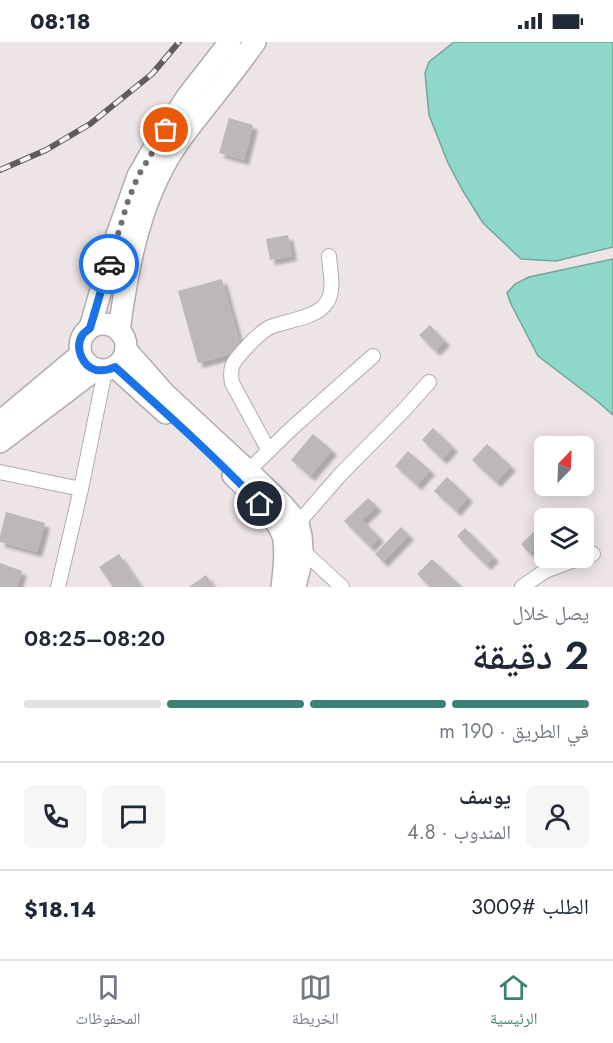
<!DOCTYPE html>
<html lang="ar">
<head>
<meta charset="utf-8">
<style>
  :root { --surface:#fff; --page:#f6f6f7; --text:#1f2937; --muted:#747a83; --line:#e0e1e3; --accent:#3d8175 }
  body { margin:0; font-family:Jost,"Noto Naskh Arabic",sans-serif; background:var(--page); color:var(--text); direction:rtl; height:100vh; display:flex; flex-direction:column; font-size:22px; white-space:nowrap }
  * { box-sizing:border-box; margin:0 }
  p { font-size:20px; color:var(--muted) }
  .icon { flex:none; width:33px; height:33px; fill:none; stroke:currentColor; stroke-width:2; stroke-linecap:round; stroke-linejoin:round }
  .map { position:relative; height:545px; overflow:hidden; direction:ltr }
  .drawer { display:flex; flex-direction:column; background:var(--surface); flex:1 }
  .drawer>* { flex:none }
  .needle { width:39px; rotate:23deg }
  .controls { position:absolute; left:534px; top:394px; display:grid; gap:12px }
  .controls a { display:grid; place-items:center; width:60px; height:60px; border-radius:9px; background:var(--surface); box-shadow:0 3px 15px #0003; font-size:30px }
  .pin { position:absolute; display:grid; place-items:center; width:51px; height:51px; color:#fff; margin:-26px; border:3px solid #fff; border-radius:50%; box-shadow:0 2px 6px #0007 }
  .courier { position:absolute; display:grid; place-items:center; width:60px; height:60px; margin:-30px; border:4px solid #1a73e8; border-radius:50%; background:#fff; color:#222; box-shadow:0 2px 8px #0007 }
  .summary em { font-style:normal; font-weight:600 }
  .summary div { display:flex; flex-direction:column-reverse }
  .summary { display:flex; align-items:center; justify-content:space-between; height:102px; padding:0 24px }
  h1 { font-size:39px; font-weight:600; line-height:45px }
  .bar { display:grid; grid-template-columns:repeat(4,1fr); gap:9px 6px; align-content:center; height:72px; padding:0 24px }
  .bar i { height:8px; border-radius:4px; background:var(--line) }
  .bar .selected { background:var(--accent) }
  .bar p { grid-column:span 4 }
  .line { display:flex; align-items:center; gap:15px; padding:0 24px; border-top:2px solid var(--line) }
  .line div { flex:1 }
  .round { display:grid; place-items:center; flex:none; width:63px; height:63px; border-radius:9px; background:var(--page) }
  .status { display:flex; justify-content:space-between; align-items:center; height:42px; padding:0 30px; background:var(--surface); direction:ltr }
  .status svg { height:16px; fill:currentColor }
  .dock { display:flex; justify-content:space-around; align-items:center; height:84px; border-top:2px solid var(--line); background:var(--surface); font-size:16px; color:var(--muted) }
  .dock a { display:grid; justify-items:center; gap:3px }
  .dock .selected { color:var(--accent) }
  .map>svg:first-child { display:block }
</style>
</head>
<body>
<div class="status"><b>08:18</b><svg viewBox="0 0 49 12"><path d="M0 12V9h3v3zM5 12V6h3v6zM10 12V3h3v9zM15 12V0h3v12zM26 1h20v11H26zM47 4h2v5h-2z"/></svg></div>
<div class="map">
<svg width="613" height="545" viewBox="0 0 613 545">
  <defs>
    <filter id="shadow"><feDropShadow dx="5" dy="5" stdDeviation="1.5" flood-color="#0004"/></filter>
  </defs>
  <rect width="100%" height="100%" fill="#ece4e5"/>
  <g fill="#8ed8c9" stroke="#73a69b" stroke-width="1.5">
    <path d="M 454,0 L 613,0 L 613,205 L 556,219 L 521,217 L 483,181 L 463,149 L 448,121 L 429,73 L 425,31 L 429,20 Z"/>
    <path d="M 613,217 L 613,373 L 597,359 L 538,314 L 511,262 L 507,251 L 515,242 L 529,235 Z"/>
  </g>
  <g fill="#beb7b7" filter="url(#shadow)">
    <path d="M 229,76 L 253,83 L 244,118 L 219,111 Z"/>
    <path d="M 288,193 L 292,214 L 270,218 L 266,197 Z"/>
    <path d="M 222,237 L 242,309 L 198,321 L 178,249 Z"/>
    <path d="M 430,283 L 445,299 L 435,309 L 419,293 Z"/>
    <path d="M 433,386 L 453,405 L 442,417 L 422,398 Z"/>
    <path d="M 313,392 L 332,408 L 310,434 L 291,418 Z"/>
    <path d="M 487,402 L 511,424 L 496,440 L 472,418 Z"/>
    <path d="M 408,409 L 430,428 L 417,443 L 395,424 Z"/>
    <path d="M 447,435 L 468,455 L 456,469 L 434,449 Z"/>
    <path d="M 368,456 L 377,464 L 362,478 L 379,495 L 370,505 L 344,479 Z"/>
    <path d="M 6,470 L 45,481 L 37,510 L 0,500 L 0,494 Z"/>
    <path d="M 544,480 L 544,497 L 529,511 L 521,502 Z"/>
    <path d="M 401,485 L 409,493 L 383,520 L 375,512 Z"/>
    <path d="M 465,486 L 494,515 L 486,523 L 457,494 Z"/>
    <path d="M 119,512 L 141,545 L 113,545 L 99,525 Z"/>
    <path d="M 432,517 L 462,545 L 430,545 L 417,532 Z"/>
    <path d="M 0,521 L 22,529 L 17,545 L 0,545 Z"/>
    <path d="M 206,533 L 214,545 L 189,545 Z"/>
  </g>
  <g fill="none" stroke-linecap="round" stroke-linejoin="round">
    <defs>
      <g id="minor">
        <path d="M 269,409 L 232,341 C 229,324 233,320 244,308 C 251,300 259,292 268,286 C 285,278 317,277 327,260 C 335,248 330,229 329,214"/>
        <path d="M 0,430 L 81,447"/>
        <path d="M 244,433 L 292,386 L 373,314"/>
        <path d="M 293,487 L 339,434 L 405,367 L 429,340"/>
        <path d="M 302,508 L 342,545"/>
        <path d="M 584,515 L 593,512"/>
        <path d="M 58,545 L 81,447 L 105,329"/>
        <path d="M 522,545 L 545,529 L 580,516"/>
      </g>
      <g id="primary">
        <circle cx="103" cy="305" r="23"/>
        <path d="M 90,286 L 117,193 L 138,134 L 150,113 L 187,55 L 230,0"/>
        <path d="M 119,289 C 128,221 141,151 182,95 C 206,63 232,33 255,0"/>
        <path d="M 126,308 L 165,352 L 248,429 L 282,462 L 298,481 L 301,494 L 302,508 L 300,524 L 295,545"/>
        <path d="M 115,325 L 166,371"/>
        <path d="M 0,380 L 80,313"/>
        <path d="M 0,400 L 95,328"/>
        <path d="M 233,433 C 248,448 281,478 284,498 C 286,514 284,530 282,545"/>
      </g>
    </defs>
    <use href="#minor" stroke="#b2abab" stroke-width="16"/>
    <use href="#primary" stroke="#b2abab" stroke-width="24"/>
    <use href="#minor" stroke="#fff" stroke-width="14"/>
    <use href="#primary" stroke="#fff" stroke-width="21"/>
    <defs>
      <path id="rail" d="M 0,128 L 46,108 L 90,82 L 152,32 L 179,0"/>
    </defs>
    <use href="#rail" stroke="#605c5c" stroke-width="6"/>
    <use href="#rail" stroke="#f9f1f2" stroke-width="4" stroke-dasharray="11" stroke-linecap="butt"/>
  </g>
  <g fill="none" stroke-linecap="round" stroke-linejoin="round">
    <path stroke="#746f6f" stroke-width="6" stroke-dasharray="0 10.8" d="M 109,222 L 128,159 L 138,134 L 166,88"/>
    <path stroke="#1a73e8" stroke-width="8" d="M 109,222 L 90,286 C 88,288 85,290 83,292 C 74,305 82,324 96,328 C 103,329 109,328 115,325 C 165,370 214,414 260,462"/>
  </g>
</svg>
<div class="controls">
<a><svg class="needle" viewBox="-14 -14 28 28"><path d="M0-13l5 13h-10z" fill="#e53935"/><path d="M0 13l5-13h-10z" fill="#747a83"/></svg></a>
<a><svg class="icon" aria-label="layers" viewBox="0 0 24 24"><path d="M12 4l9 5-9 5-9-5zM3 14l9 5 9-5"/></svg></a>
</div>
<div class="pin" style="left:166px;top:88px;background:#ea580c"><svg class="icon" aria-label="bag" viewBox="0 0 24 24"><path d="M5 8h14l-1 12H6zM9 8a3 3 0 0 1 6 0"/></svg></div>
<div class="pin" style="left:260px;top:462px;background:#1f2937"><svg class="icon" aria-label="home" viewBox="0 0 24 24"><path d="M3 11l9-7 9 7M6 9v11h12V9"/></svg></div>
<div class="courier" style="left:109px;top:222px"><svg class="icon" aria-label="car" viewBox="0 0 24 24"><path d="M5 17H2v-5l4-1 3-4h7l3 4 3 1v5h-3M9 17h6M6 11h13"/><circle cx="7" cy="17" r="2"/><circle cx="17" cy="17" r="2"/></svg></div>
</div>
<section class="drawer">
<div class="summary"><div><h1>2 دقيقة</h1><p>يصل خلال</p></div><em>08:20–08:25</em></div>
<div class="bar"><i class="selected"></i><i class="selected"></i><i class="selected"></i><i></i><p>في الطريق · 190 m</p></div>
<div class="line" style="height:108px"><a class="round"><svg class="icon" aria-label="person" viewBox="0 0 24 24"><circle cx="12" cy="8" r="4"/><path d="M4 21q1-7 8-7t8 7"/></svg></a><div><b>يوسف</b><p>المندوب · 4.8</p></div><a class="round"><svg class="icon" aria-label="chat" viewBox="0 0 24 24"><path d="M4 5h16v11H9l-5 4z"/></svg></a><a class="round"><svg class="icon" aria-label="phone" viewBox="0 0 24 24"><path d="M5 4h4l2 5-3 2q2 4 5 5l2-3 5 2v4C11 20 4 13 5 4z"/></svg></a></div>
<div class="line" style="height:78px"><div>الطلب #3009</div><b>$18.14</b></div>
</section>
<nav class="dock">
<a class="selected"><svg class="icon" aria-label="home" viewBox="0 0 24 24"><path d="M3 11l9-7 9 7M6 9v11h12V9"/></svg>الرئيسية</a>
<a><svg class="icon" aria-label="map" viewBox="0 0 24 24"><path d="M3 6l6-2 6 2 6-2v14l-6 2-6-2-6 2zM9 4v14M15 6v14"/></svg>الخريطة</a>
<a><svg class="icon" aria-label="saved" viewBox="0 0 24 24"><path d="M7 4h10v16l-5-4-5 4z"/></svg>المحفوظات</a>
</nav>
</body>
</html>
